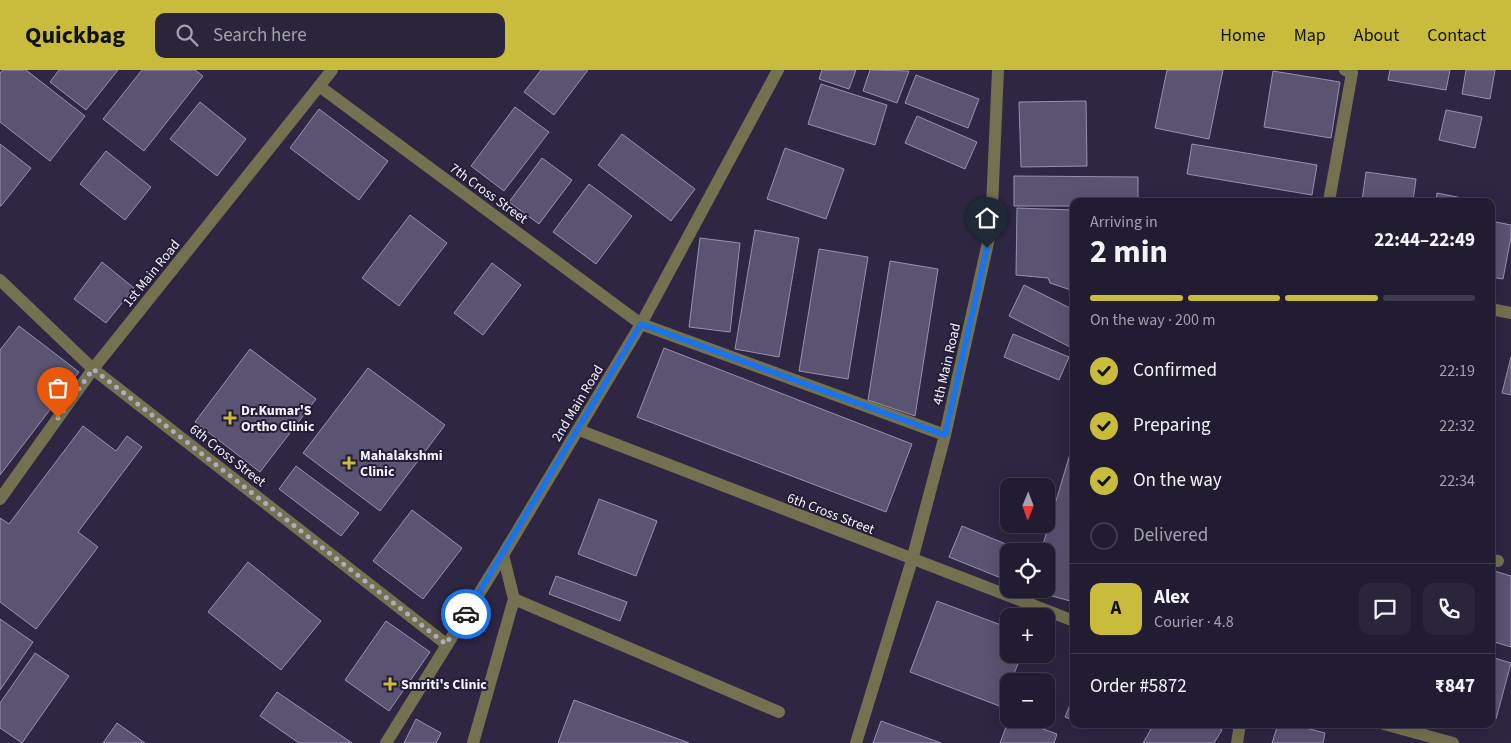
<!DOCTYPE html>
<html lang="en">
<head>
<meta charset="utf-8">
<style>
  :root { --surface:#221c32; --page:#2a253a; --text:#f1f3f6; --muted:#a2a1ac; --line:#3f3a4d; --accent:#c9bb3b }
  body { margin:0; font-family:"Source Sans 3",sans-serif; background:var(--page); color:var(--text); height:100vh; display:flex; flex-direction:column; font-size:19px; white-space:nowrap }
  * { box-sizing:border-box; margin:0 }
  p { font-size:16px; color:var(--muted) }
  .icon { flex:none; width:28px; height:28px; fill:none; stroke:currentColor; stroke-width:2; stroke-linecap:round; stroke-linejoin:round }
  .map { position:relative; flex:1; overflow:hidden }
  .sheet { position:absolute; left:1070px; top:128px; width:425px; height:530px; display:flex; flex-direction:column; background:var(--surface); border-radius:10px; box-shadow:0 5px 20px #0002,0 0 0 1px var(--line) }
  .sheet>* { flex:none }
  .needle { width:32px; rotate:181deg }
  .tools { position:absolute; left:1000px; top:408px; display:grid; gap:10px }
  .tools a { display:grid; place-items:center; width:55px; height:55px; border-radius:10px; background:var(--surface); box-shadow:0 5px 20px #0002,0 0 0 1px var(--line); font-size:25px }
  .pin { position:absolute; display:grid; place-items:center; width:42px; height:42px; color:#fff; margin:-51px -21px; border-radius:50% 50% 50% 0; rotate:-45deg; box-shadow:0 0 5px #0007 }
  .pin .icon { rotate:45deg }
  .courier { position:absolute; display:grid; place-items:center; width:50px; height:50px; margin:-25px; border:4px solid #1a73e8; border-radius:50%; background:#fff; color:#222; box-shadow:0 1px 6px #0007 }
  .headline em { font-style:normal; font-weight:700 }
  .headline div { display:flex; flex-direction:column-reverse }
  .headline { display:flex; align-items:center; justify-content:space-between; height:85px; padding:0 20px }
  h1 { font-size:32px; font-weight:700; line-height:38px }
  .bar { display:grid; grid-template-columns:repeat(4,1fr); gap:8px 5px; align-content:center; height:60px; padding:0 20px }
  .bar i { height:6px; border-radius:4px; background:var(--line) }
  .bar .current { background:var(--accent) }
  .bar p { grid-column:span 4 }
  .line { display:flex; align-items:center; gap:12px; padding:0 20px; border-top:1px solid var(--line) }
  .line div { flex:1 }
  .round { display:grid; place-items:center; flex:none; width:52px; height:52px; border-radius:10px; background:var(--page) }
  ol { padding:0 20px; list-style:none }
  li { display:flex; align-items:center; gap:15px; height:55px }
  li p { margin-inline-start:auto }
  li .icon { padding:5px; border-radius:50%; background:var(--accent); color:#111; stroke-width:4 }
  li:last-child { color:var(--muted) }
  li i { width:28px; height:28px; border:2px solid var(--line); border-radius:50% }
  header { display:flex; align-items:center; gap:30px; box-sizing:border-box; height:70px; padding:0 25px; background:var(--accent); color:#111 }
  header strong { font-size:24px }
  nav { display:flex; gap:28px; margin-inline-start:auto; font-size:18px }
  .search { width:350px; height:45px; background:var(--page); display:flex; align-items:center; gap:12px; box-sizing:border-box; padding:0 18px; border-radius:10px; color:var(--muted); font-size:19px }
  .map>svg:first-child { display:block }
</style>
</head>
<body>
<header>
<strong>Quickbag</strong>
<div class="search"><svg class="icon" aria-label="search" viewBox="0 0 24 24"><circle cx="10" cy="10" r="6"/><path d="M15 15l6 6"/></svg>Search here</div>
<nav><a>Home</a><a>Map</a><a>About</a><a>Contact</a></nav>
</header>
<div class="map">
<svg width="1511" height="673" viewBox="0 0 1511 673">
  <rect width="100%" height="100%" fill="#2e2642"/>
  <g fill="#5a5372" stroke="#9890b1">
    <path d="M 3,0 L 26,0 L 85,46 L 50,91 L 0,52 L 0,3 Z"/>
    <path d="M 59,0 L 118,0 L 86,40 L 50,12 Z"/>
    <path d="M 142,0 L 195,0 L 203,6 L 144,81 L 103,49 Z"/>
    <path d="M 541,0 L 588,0 L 554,45 L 524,22 Z"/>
    <path d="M 822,0 L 856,0 L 849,19 L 819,9 Z"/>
    <path d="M 870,0 L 909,1 L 897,33 L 863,21 Z"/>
    <path d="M 1167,0 L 1223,0 L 1209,69 L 1155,58 Z"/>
    <path d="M 1390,0 L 1450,0 L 1446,20 L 1388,10 Z"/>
    <path d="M 1466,0 L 1495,0 L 1490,29 L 1462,24 Z"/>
    <path d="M 1273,1 L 1340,12 L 1331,68 L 1264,57 Z"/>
    <path d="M 916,5 L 979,29 L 968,58 L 905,33 Z"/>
    <path d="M 821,14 L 887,35 L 875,75 L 808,54 Z"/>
    <path d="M 1086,31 L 1087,96 L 1021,97 L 1019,32 Z"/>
    <path d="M 200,32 L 246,69 L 217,106 L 170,69 Z"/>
    <path d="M 515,37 L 549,62 L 504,121 L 471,96 Z"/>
    <path d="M 319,39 L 388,91 L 359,130 L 290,78 Z"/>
    <path d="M 1446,40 L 1482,47 L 1475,78 L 1439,70 Z"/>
    <path d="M 917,46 L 977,72 L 965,99 L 905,73 Z"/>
    <path d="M 622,64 L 695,119 L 671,151 L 598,95 Z"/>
    <path d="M 0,74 L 31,98 L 1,136 L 0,136 Z"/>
    <path d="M 1192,74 L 1317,95 L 1312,125 L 1187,104 Z"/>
    <path d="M 785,78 L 844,99 L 826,149 L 767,129 Z"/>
    <path d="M 106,81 L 151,117 L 125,150 L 80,114 Z"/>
    <path d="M 542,88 L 572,110 L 539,154 L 509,132 Z"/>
    <path d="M 1366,102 L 1416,109 L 1413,131 L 1362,131 Z"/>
    <path d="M 1014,106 L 1138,107 L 1138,131 L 1074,131 L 1074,136 L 1014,136 Z"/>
    <path d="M 589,114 L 632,146 L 596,194 L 553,162 Z"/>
    <path d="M 1437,123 L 1472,130 L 1471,131 L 1436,131 Z"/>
    <path d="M 1017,138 L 1074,140 L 1074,221 L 1050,213 L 1048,208 L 1016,205 Z"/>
    <path d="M 410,145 L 447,173 L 399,236 L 362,208 Z"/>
    <path d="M 1491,151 L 1511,155 L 1511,167 L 1503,209 L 1491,207 Z"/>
    <path d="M 755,160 L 799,168 L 779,287 L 735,279 Z"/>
    <path d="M 700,168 L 740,173 L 730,262 L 689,257 Z"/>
    <path d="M 819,179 L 868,187 L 848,309 L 799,301 Z"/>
    <path d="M 890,191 L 938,199 L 915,346 L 868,330 Z"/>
    <path d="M 102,192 L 134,218 L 106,253 L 74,229 Z"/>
    <path d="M 492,193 L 521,215 L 483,265 L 454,243 Z"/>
    <path d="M 1024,215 L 1074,240 L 1074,279 L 1009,246 Z"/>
    <path d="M 19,256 L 79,302 L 0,405 L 0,280 Z"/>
    <path d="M 1013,264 L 1069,287 L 1059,310 L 1004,287 Z"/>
    <path d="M 664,278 L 912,374 L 886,442 L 637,347 Z"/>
    <path d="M 250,279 L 316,329 L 260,402 L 195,352 Z"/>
    <path d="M 1511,287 L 1511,325 L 1502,323 Z"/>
    <path d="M 368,298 L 445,355 L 380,441 L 303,383 Z"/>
    <path d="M 83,356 L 116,381 L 127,366 L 142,377 L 78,462 L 98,477 L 36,559 L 0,532 L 0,448 L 9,454 Z"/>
    <path d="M 1070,384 L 1074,386 L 1074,532 L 1030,520 L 1046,519 L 1046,481 L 1041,481 Z"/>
    <path d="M 296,396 L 359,443 L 341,466 L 279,419 Z"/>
    <path d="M 599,429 L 657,451 L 636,506 L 578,484 Z"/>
    <path d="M 412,440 L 462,478 L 423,529 L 373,491 Z"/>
    <path d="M 962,456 L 1018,479 L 1009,481 L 1009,503 L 1006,510 L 949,487 Z"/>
    <path d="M 248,492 L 321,551 L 281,600 L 208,542 Z"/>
    <path d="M 1491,500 L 1511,506 L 1511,577 L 1491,571 Z"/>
    <path d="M 556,506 L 627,532 L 620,551 L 549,524 Z"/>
    <path d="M 937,531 L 1009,558 L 1009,584 L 1022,584 L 1011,611 L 1009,611 L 1009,618 L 1002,637 L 910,602 Z"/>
    <path d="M 0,549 L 33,572 L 0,620 Z"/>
    <path d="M 386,551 L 430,582 L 389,641 L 345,610 Z"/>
    <path d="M 35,583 L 69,606 L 22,673 L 0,658 L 0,633 Z"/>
    <path d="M 1491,587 L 1511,593 L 1496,649 L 1491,648 Z"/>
    <path d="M 277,622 L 352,673 L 299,673 L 260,646 Z"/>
    <path d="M 1074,625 L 1074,651 L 1065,647 Z"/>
    <path d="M 574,630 L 689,673 L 558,673 Z"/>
    <path d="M 416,649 L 441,663 L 436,673 L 404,673 Z"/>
    <path d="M 1009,649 L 1015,649 L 1057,664 L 1054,673 L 1000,673 Z"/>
    <path d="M 881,651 L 941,673 L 873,673 Z"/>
    <path d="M 117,653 L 145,673 L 103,673 Z"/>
    <path d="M 1154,654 L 1211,654 L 1222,660 L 1214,673 L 1143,673 Z"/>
    <path d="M 1278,654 L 1290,654 L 1325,663 L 1323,673 L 1272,673 Z"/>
  </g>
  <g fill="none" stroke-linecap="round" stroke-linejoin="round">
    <g stroke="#747151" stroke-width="12">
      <path d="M 641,254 L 945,365"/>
      <path d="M 1491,490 L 1498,491"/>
      <path d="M 514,529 L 779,642"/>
    </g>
    <g stroke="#747151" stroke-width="12">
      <path d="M 319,16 L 641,254"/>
      <path d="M 1329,131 L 1352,3 L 1345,0"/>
      <path d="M 0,210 L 93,299 L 446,574"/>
      <path d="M 1491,239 L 1511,243"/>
      <path d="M 579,360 L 1074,551"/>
      <path d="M 0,429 L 93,299 L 332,0"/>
      <path d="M 1384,654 L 1453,673"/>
      <path d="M 386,673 L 503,485 L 641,254 L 778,0"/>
      <path d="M 473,673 L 514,529 L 503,485"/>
      <path d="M 856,673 L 912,490 L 945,365 L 991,159 L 998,0"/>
      <path d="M 1237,673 L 1240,654"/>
    </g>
  </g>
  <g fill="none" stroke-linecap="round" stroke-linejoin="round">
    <path stroke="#afabbc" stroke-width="5" stroke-dasharray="0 9" d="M 58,348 L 93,299 L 446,574 L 466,544"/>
    <path stroke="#1a73e8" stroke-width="6" d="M 466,544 L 641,254 L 945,365 L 987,178"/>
  </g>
  <g fill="#c9bb3b" stroke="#241d37" stroke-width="2">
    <path d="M227.5 340.5h5v5h5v5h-5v5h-5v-5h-5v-5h5z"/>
    <path d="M346.5 385.5h5v5h5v5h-5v5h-5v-5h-5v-5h5z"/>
    <path d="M387.5 606.5h5v5h5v5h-5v5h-5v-5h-5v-5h5z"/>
  </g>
  <g text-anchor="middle" stroke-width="4" stroke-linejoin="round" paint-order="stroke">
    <g font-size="14" fill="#f5f3fe" stroke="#241d37">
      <text transform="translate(489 123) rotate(36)" y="5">7th Cross Street</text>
      <text transform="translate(151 203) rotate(-51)" y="5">1st Main Road</text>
      <text transform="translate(946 294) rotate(-77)" y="5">4th Main Road</text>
      <text transform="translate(577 333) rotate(-59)" y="5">2nd Main Road</text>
      <text transform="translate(228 385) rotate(38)" y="5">6th Cross Street</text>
      <text transform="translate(831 443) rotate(21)" y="5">6th Cross Street</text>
    </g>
    <g font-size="14" font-weight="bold" fill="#f5f3fe" stroke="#241d37" text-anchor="start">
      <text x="241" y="345">Dr.Kumar'S<tspan x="241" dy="16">Ortho Clinic</tspan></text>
      <text x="360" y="390">Mahalakshmi<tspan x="360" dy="16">Clinic</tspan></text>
      <text x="401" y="619">Smriti's Clinic</text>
    </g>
  </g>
</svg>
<div class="tools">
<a><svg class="needle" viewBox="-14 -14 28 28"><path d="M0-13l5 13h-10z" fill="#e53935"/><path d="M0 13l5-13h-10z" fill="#a2a1ac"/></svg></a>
<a><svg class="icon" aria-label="locate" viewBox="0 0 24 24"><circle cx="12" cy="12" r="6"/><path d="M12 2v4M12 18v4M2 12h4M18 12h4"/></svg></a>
<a>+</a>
<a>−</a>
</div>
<div class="pin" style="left:58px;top:348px;background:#ea580c"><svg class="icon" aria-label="bag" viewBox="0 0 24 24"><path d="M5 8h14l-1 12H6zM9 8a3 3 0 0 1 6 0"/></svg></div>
<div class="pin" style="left:987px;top:178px;background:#1f2937"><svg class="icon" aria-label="home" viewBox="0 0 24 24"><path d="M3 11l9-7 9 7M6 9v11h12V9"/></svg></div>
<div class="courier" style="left:466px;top:544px"><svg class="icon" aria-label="car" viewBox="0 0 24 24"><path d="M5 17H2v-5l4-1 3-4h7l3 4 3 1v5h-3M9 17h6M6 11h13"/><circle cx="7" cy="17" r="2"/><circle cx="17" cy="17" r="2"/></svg></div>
<section class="sheet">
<div class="headline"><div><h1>2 min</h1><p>Arriving in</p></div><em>22:44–22:49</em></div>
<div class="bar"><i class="current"></i><i class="current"></i><i class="current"></i><i></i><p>On the way · 200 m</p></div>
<ol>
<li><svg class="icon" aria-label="check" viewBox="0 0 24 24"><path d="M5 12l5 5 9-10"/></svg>Confirmed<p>22:19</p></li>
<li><svg class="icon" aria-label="check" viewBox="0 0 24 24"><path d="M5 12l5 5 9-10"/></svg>Preparing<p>22:32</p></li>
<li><svg class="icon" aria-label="check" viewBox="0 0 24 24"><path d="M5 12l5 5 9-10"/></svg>On the way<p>22:34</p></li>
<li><i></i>Delivered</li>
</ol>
<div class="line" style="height:90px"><b class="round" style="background:var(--accent);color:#111">A</b><div><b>Alex</b><p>Courier · 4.8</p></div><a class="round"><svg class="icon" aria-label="chat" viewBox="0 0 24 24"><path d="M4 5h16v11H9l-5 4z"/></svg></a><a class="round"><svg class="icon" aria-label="phone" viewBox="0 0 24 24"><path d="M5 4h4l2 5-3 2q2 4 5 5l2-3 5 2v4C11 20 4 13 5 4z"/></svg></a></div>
<div class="line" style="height:65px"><div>Order #5872</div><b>₹847</b></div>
</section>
</div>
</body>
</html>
